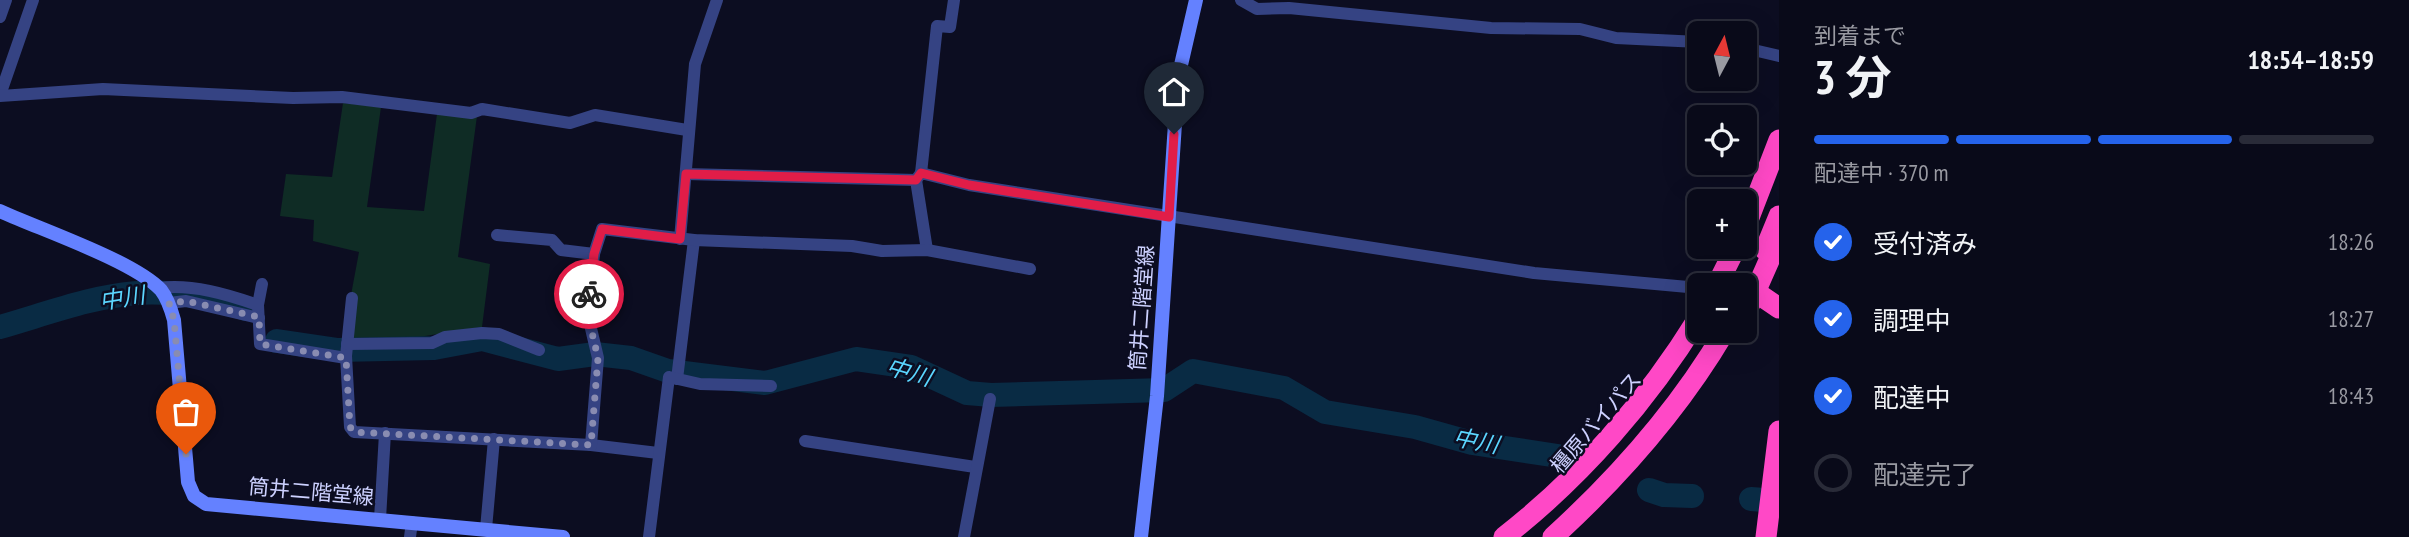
<!DOCTYPE html>
<html lang="ja">
<head>
<meta charset="utf-8">
<style>
  :root { --surface:#090a19; --page:#171826; --text:#f1f3f6; --muted:#999aa2; --line:#292b38; --accent:#2563eb }
  body { margin:0; font-family:"PT Sans Narrow","Noto Sans JP",sans-serif; background:var(--page); color:var(--text); height:100vh; display:flex; flex-direction:column; font-size:26px; white-space:nowrap }
  * { box-sizing:border-box; margin:0 }
  p { font-size:23px; color:var(--muted) }
  .icon { flex:none; width:38px; height:38px; fill:none; stroke:currentColor; stroke-width:2; stroke-linecap:round; stroke-linejoin:round }
  .map { position:relative; flex:1; overflow:hidden }
  .drawer { display:flex; flex-direction:column; background:var(--surface); width:630px }
  .drawer>* { flex:none }
  .needle { width:46px; rotate:7deg }
  .tools { position:absolute; left:1687px; top:21px; display:grid; gap:14px }
  .tools a { display:grid; place-items:center; width:70px; height:70px; border-radius:10px; background:var(--surface); box-shadow:0 7px 28px #0002,0 0 0 2px var(--line); font-size:35px }
  .pin { position:absolute; display:grid; place-items:center; width:60px; height:60px; color:#fff; margin:-72px -30px; border-radius:50% 50% 50% 0; rotate:-45deg; box-shadow:0 0 7px #0007 }
  .pin .icon { rotate:45deg }
  .courier { position:absolute; display:grid; place-items:center; width:70px; height:70px; margin:-35px; border:5px solid #e11d48; border-radius:50%; background:#fff; color:#222; box-shadow:0 2px 9px #0007 }
  .headline em { font-style:normal; font-weight:700 }
  .headline div { display:flex; flex-direction:column-reverse }
  .headline { display:flex; align-items:center; justify-content:space-between; height:119px; padding:0 35px }
  h1 { font-size:46px; font-weight:700; line-height:52px }
  .bar { display:grid; grid-template-columns:repeat(4,1fr); gap:10px 7px; align-content:center; height:84px; padding:0 35px }
  .bar i { height:9px; border-radius:5px; background:var(--line) }
  .bar .on { background:var(--accent) }
  .bar p { grid-column:span 4 }
  ol { padding:0 35px; list-style:none }
  li { display:flex; align-items:center; gap:21px; height:77px }
  li p { margin-inline-start:auto }
  li .icon { padding:7px; border-radius:50%; background:var(--accent); color:#fff; stroke-width:4 }
  li:last-child { color:var(--muted) }
  li i { width:38px; height:38px; border:4px solid var(--line); border-radius:50% }
  main { display:flex; flex:1; min-height:0 }
  .map>svg:first-child { display:block }
</style>
</head>
<body>
<main>
<div class="map">
<svg width="1779" height="537" viewBox="0 0 1779 537">
  <rect width="100%" height="100%" fill="#0c0d21"/>
  <path fill="#0f2c25" d="M 343,103 L 381,107 L 367,207 L 424,211 L 437,114 L 477,116 L 458,257 L 490,264 L 482,327 L 419,337 L 354,338 L 351,295 L 359,252 L 313,241 L 314,220 L 280,216 L 286,174 L 332,177 Z"/>
  <g fill="none" stroke-linecap="round" stroke-linejoin="round">
    <g stroke="#092b44" stroke-width="24">
      <path d="M 0,327 C 99,298 142,276 246,309"/>
      <path d="M 277,341 L 338,350 L 434,348 L 482,339 L 558,359 L 595,354 L 631,358 L 668,371 L 765,383 L 856,359 L 911,367 L 967,393 L 991,395 L 1164,390 L 1193,371 L 1284,388 L 1325,412 L 1415,427 L 1472,443 L 1558,456"/>
      <path d="M 1649,490 L 1664,495 L 1692,496"/>
      <path d="M 1751,499 L 1764,500"/>
    </g>
    <g stroke="#354383" stroke-width="12">
      <path d="M 1241,0 L 1257,9 L 1289,8 L 1491,28 L 1580,29 L 1616,38 L 1699,42"/>
      <path d="M 0,17 L 6,0"/>
      <path d="M 1745,48 L 1779,56"/>
      <path d="M 0,95 L 33,0"/>
      <path d="M 0,96 L 103,89 L 293,98 L 342,97 L 471,113 L 482,109 L 570,123 L 595,115 L 687,130"/>
      <path d="M 921,173 L 937,26 L 950,27 L 954,0"/>
      <path d="M 686,174 L 916,180 L 921,173 L 969,185 L 1534,273 L 1699,288"/>
      <path d="M 916,180 L 927,250"/>
      <path d="M 497,235 L 552,240 L 561,250 L 594,254"/>
      <path d="M 680,239 L 695,64 L 717,0"/>
      <path d="M 262,284 L 258,305 L 260,344 L 346,358"/>
      <path d="M 159,288 C 193,284 226,294 258,305"/>
      <path d="M 352,298 L 346,356 L 350,427 L 354,432 L 591,445 L 658,453"/>
      <path d="M 169,303 L 186,301 L 259,318"/>
      <path d="M 347,344 L 432,343 L 445,337 L 482,333 L 499,334 L 539,350"/>
      <path d="M 677,379 L 694,240"/>
      <path d="M 805,441 L 975,467"/>
      <path d="M 591,445 L 598,358 L 589,320 L 590,289 L 594,254 L 602,229 L 694,240 L 852,246 L 882,251 L 927,250 L 1030,269"/>
      <path d="M 380,519 L 385,433"/>
      <path d="M 486,529 L 494,439"/>
      <path d="M 410,537 L 412,522"/>
      <path d="M 649,537 L 669,377 L 700,384 L 771,386"/>
      <path d="M 964,537 L 990,399"/>
    </g>
    <g stroke="#6481ff" stroke-width="14">
      <path d="M 0,211 C 39,229 134,261 161,290 C 168,299 171,309 174,320 L 188,482 L 194,496 L 206,504 L 563,537"/>
      <path d="M 1141,537 L 1157,396 L 1178,78 L 1196,0"/>
    </g>
    <g stroke="#ff48c6" stroke-width="21">
      <path d="M 1745,228 L 1779,140"/>
      <path d="M 1765,250 L 1779,216"/>
      <path d="M 1717,285 L 1736,247"/>
      <path d="M 1745,292 L 1757,293 L 1779,308"/>
      <path d="M 1745,315 L 1779,238"/>
      <path d="M 1504,537 C 1581,477 1648,400 1699,317"/>
      <path d="M 1553,537 C 1620,476 1679,409 1725,331"/>
      <path d="M 1766,537 L 1779,431"/>
    </g>
  </g>
  <g fill="none" stroke-linecap="round" stroke-linejoin="round">
    <path stroke="#898cb1" stroke-width="7" stroke-dasharray="0 12.6" d="M 186,454 L 174,320 L 169,303 L 186,301 L 259,317 L 260,344 L 346,358 L 350,427 L 354,432 L 591,445 L 598,358 L 589,320 L 589,294"/>
    <path stroke="#e11d48" stroke-width="9" d="M 589,294 L 594,254 L 602,229 L 680,239 L 686,174 L 916,180 L 921,173 L 969,185 L 1169,217 L 1174,134"/>
  </g>
  <g text-anchor="middle" stroke-width="5" stroke-linejoin="round" paint-order="stroke">
    <g font-size="21" fill="#cdd1ff" stroke="#0c0d21">
      <text transform="translate(1142 308) rotate(-86)" y="7">筒井二階堂線</text>
      <text transform="translate(1596 423) rotate(-49)" y="7">橿原バイパス</text>
      <text transform="translate(311 492) rotate(5)" y="7">筒井二階堂線</text>
    </g>
    <g font-size="23" font-style="italic" fill="#5bd6ff" stroke="#0c0d21">
      <text transform="translate(122 298) rotate(-9)" y="8">中川</text>
      <text transform="translate(909 372) rotate(16)" y="8">中川</text>
      <text transform="translate(1476 441) rotate(11)" y="8">中川</text>
    </g>
  </g>
</svg>
<div class="tools">
<a><svg class="needle" viewBox="-14 -14 28 28"><path d="M0-13l5 13h-10z" fill="#e53935"/><path d="M0 13l5-13h-10z" fill="#999aa2"/></svg></a>
<a><svg class="icon" aria-label="locate" viewBox="0 0 24 24"><circle cx="12" cy="12" r="6"/><path d="M12 2v4M12 18v4M2 12h4M18 12h4"/></svg></a>
<a>+</a>
<a>−</a>
</div>
<div class="pin" style="left:186px;top:454px;background:#ea580c"><svg class="icon" aria-label="bag" viewBox="0 0 24 24"><path d="M5 8h14l-1 12H6zM9 8a3 3 0 0 1 6 0"/></svg></div>
<div class="pin" style="left:1174px;top:134px;background:#1f2937"><svg class="icon" aria-label="home" viewBox="0 0 24 24"><path d="M3 11l9-7 9 7M6 9v11h12V9"/></svg></div>
<div class="courier" style="left:589px;top:294px"><svg class="icon" aria-label="bike" viewBox="0 0 24 24"><circle cx="6" cy="16" r="4"/><circle cx="18" cy="16" r="4"/><path d="M6 16l4-8h5l3 8M10 8l3 8H6M13 5h3"/></svg></div>
</div>
<section class="drawer">
<div class="headline"><div><h1>3 分</h1><p>到着まで</p></div><em>18:54–18:59</em></div>
<div class="bar"><i class="on"></i><i class="on"></i><i class="on"></i><i></i><p>配達中 · 370 m</p></div>
<ol>
<li><svg class="icon" aria-label="check" viewBox="0 0 24 24"><path d="M5 12l5 5 9-10"/></svg>受付済み<p>18:26</p></li>
<li><svg class="icon" aria-label="check" viewBox="0 0 24 24"><path d="M5 12l5 5 9-10"/></svg>調理中<p>18:27</p></li>
<li><svg class="icon" aria-label="check" viewBox="0 0 24 24"><path d="M5 12l5 5 9-10"/></svg>配達中<p>18:43</p></li>
<li><i></i>配達完了</li>
</ol>
</section>
</main>
</body>
</html>
